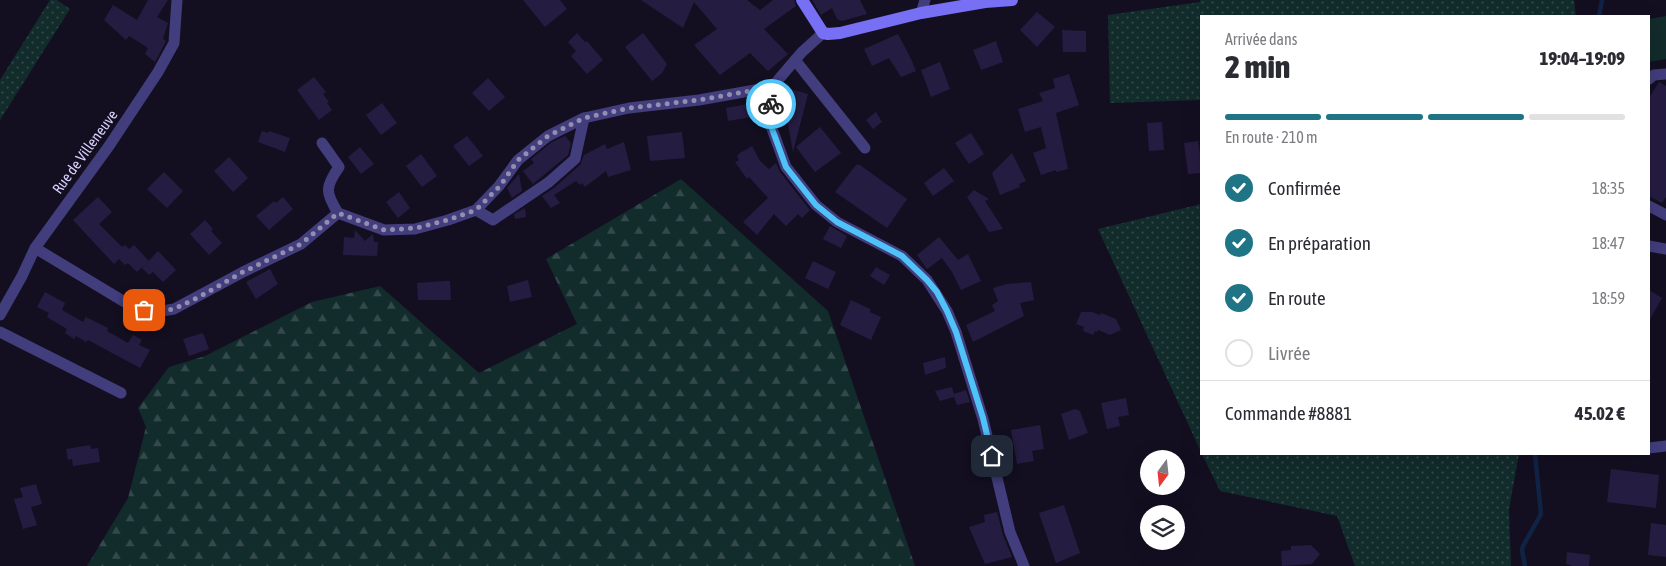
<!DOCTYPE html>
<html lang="fr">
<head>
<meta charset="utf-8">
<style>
  :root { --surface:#fff; --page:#f7f7f7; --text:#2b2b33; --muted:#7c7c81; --line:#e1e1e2; --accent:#1f7486 }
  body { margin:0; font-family:"Asap Condensed",sans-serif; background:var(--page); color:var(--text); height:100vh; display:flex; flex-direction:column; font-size:19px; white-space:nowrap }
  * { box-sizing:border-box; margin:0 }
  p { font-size:16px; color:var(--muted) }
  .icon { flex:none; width:28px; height:28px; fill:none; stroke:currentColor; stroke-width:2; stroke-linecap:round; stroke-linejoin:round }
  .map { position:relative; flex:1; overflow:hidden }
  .panel { position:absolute; left:1200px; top:15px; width:450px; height:440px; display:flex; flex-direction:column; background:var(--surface); border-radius:0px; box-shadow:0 5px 20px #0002 }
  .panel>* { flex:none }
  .needle { width:32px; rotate:195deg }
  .controls { position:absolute; left:1140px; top:450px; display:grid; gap:10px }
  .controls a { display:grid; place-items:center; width:45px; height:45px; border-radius:50%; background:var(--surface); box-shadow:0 5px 20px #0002; font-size:25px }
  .pin { position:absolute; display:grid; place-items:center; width:42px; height:42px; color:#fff; margin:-21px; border-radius:10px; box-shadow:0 2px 8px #0006 }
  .courier { position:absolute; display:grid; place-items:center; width:50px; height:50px; margin:-25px; border:4px solid #4fc3f7; border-radius:50%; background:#fff; color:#222; box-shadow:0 1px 6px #0007 }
  .head em { font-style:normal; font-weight:800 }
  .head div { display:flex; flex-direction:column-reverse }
  .head { display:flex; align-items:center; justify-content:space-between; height:85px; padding:0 25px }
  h1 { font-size:32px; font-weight:800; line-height:38px }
  .bar { display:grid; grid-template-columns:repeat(4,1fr); gap:8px 5px; align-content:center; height:60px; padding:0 25px }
  .bar i { height:6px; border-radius:4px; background:var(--line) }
  .bar .on { background:var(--accent) }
  .bar p { grid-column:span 4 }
  .line { display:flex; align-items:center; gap:12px; padding:0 25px; border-top:1px solid var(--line) }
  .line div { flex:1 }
  ol { padding:0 25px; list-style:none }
  li { display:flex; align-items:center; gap:15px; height:55px }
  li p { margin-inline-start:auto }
  li .icon { padding:5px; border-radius:50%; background:var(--accent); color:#fff; stroke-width:4 }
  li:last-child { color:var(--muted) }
  li i { width:28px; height:28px; border:2px solid var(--line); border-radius:50% }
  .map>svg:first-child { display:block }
</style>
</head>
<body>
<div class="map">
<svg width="1666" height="566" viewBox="0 0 1666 566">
  <defs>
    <pattern id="grass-dots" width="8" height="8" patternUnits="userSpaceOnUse" patternTransform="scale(1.25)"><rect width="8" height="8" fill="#122b2b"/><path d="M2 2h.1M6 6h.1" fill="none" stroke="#34494b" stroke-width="1.8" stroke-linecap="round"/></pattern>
    <pattern id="forest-firs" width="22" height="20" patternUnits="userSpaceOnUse" patternTransform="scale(1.25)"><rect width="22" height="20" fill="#122b2b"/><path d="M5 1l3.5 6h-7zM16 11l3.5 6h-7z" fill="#34494b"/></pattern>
  </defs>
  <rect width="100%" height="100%" fill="#130f21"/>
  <g fill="url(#grass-dots)">
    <path d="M 50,0 L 57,0 L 70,9 L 0,120 L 0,80 Z"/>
    <path d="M 1200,0 L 1574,0 L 1576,16 L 1201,16 L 1201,100 L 1110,103 L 1108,15 L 1200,2 Z"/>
    <path d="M 1201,204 L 1201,452 L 1098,229 Z"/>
    <path d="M 1202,454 L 1519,454 L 1509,509 L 1511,566 L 1355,566 L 1337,516 L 1220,491 Z"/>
  </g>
  <path fill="url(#forest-firs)" d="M 681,179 L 828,311 L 915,566 L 87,566 L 128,498 L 146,427 L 138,408 L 169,367 L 205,356 L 312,302 L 380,286 L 479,373 L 577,324 L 546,259 Z"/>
  <path fill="#122b2b" d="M 1666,16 L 1666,59 L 1649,62 L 1649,19 Z"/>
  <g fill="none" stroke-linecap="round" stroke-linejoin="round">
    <g stroke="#112344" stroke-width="4.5">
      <path d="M 1599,16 L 1602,0"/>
      <path d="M 1525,566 L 1522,550 L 1523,546 L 1541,514 L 1535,454"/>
    </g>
  </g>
  <g fill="#251c41">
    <path d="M 148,0 L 168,0 L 157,17 L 168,23 L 163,39 L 166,41 L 155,62 L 145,54 L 148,48 L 129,36 L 126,40 L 104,20 L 113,5 L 137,20 Z"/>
    <path d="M 523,0 L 560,0 L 567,9 L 545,27 Z"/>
    <path d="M 641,0 L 747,0 L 760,10 L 773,0 L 794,0 L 796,6 L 764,29 L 788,54 L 768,71 L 750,53 L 720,75 L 694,45 L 717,29 L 694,2 L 683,28 Z"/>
    <path d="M 812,0 L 860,0 L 867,14 L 842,21 L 837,19 L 832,8 L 821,15 Z"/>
    <path d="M 1037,12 L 1055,27 L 1037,47 L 1020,30 Z"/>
    <path d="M 1062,30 L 1086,31 L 1086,52 L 1063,52 Z"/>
    <path d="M 577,33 L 585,42 L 587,41 L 603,60 L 587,74 L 571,56 L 576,51 L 568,42 Z"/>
    <path d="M 643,33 L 667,64 L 662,73 L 652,81 L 625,47 Z"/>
    <path d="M 898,34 L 911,59 L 916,71 L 901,77 L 889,58 L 872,66 L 864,49 Z"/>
    <path d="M 996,41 L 1003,62 L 981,70 L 973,50 Z"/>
    <path d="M 940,62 L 950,89 L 931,97 L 921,70 Z"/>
    <path d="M 1069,74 L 1079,105 L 1056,113 L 1068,169 L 1056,172 L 1056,170 L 1041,175 L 1033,153 L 1046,148 L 1041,127 L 1025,132 L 1018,109 L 1043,101 L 1039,93 L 1055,88 L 1053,79 Z"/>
    <path d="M 314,77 L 326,92 L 323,94 L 329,102 L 327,103 L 332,110 L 319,120 L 297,90 Z"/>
    <path d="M 488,78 L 505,97 L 489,111 L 472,93 Z"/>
    <path d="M 1659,82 L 1666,86 L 1666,197 L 1662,203 L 1649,196 L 1649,98 Z"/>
    <path d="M 783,87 L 808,94 L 793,152 L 787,119 L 779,121 L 779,99 Z"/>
    <path d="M 758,102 L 763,115 L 728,121 L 726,108 Z"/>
    <path d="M 382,103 L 397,123 L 381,135 L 366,115 Z"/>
    <path d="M 876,112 L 882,122 L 873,129 L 866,120 Z"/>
    <path d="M 1162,122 L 1164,150 L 1149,151 L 1147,123 Z"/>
    <path d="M 820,127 L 841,153 L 815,172 L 796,147 Z"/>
    <path d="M 262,131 L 268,133 L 269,131 L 290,138 L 285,152 L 258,142 Z"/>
    <path d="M 682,132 L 685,158 L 650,161 L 647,136 Z"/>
    <path d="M 971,133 L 984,154 L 969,164 L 955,143 Z"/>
    <path d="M 467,136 L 483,156 L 469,166 L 453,146 Z"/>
    <path d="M 565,136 L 571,143 L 568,155 L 533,184 L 523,171 L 534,163 L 531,159 L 552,142 Z"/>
    <path d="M 1198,141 L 1201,160 L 1201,173 L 1188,174 L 1184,143 Z"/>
    <path d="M 624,142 L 631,170 L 608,177 L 606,171 L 585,187 L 582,183 L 580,185 L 576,181 L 554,195 L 560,203 L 551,208 L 542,196 L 554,188 L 580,165 L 584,155 L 605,144 L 607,149 Z"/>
    <path d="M 752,146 L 760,161 L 769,169 L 776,163 L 780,172 L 810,210 L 802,218 L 798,214 L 786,226 L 774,214 L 757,235 L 743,222 L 768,198 L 749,177 L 747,179 L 735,162 L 739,160 L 737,156 L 740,153 Z"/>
    <path d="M 360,147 L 374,164 L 361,174 L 348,157 Z"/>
    <path d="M 1012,153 L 1026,181 L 1019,184 L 1020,187 L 1000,195 L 992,173 Z"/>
    <path d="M 421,154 L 437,176 L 422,187 L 406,166 Z"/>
    <path d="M 229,157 L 248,178 L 233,192 L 214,171 Z"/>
    <path d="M 856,165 L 860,165 L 907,199 L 887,228 L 835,192 Z"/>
    <path d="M 944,168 L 954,181 L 933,196 L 924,183 Z"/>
    <path d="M 164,172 L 183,191 L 167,208 L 147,189 Z"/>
    <path d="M 519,174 L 522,191 L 512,198 L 507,188 Z"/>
    <path d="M 974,190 L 989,199 L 985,201 L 1003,229 L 989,232 L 967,197 Z"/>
    <path d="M 399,192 L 410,208 L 398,218 L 386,202 Z"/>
    <path d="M 98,197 L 112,212 L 99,224 L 122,247 L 125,245 L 129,249 L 134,245 L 149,261 L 137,272 L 128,263 L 125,265 L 119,259 L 114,264 L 73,220 Z"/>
    <path d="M 283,197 L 293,209 L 269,230 L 256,216 L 274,201 L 276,203 Z"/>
    <path d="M 525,208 L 526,217 L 515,219 L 514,214 Z"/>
    <path d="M 205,220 L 213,229 L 211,231 L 222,243 L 209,255 L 190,234 Z"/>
    <path d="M 830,226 L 847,236 L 841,248 L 823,239 Z"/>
    <path d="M 355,230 L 365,241 L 373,234 L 374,242 L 378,242 L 377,256 L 343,255 L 344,237 L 354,238 Z"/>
    <path d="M 939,237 L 958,260 L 968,254 L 981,281 L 961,290 L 952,272 L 942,258 L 927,269 L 917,255 Z"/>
    <path d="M 158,251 L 176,270 L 163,282 L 153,272 L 149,275 L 142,268 Z"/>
    <path d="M 813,261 L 836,272 L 828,289 L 805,278 Z"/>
    <path d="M 876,267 L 890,275 L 884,285 L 870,276 Z"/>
    <path d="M 270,269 L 278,284 L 256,299 L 246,282 Z"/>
    <path d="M 528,280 L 532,297 L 510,302 L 507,286 Z"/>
    <path d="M 445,281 L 450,281 L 451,300 L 418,300 L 417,283 Z"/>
    <path d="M 1031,282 L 1034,300 L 1020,303 L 1024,316 L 973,342 L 966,325 L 995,311 L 992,305 L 998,301 L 993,288 L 1007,284 Z"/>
    <path d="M 1649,290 L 1662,298 L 1649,321 Z"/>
    <path d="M 45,292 L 65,303 L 62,310 L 83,322 L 86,317 L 108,328 L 107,331 L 128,343 L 133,335 L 142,340 L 139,345 L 150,350 L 140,368 L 88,340 L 86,342 L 76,336 L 74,339 L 65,333 L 67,329 L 47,317 L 49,313 L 37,307 Z"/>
    <path d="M 851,300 L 870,309 L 870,312 L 881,317 L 871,340 L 840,325 Z"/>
    <path d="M 1081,312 L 1092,312 L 1100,315 L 1101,313 L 1116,319 L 1121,330 L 1110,335 L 1098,330 L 1097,332 L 1095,331 L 1093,335 L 1083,331 L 1084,327 L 1076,324 Z"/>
    <path d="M 203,333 L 209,349 L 189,356 L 183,339 Z"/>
    <path d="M 945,357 L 946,368 L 925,375 L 923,363 Z"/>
    <path d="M 952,387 L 954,394 L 966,390 L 970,402 L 957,405 L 954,397 L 940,401 L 935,391 Z"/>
    <path d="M 1126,398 L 1129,415 L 1118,417 L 1120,426 L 1107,429 L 1101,403 Z"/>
    <path d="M 1075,409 L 1080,411 L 1088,433 L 1069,440 L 1061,414 Z"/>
    <path d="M 1040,425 L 1044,449 L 1032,451 L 1034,461 L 1017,464 L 1011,430 Z"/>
    <path d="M 90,445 L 91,449 L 98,448 L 100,462 L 73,466 L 72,459 L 68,460 L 66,449 Z"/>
    <path d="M 1611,469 L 1659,475 L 1656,508 L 1607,502 Z"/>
    <path d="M 36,484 L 42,504 L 31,507 L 37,525 L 23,529 L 14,499 L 23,497 L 20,488 Z"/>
    <path d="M 1064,505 L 1080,553 L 1056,563 L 1039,513 Z"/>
    <path d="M 997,512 L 1003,535 L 1012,557 L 985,564 L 969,527 L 985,522 L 984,515 Z"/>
    <path d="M 1651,523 L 1666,525 L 1666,557 L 1648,555 Z"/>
    <path d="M 1311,545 L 1320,554 L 1312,564 L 1282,566 L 1281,551 L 1291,550 L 1291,546 Z"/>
    <path d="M 1567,552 L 1590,555 L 1589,566 L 1572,566 L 1566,564 Z"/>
  </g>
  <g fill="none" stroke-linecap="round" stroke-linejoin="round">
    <g stroke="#423d7d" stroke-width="11">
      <path d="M 921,13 L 925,0"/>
      <path d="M 823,33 L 802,52 L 772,87 L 771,126 L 786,167 L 816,205 L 837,222 L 902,256 L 927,280 L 947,311 L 956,332 L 983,419 L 1010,532 L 1024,566"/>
      <path d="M 795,60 L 865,148"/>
      <path d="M 1649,79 L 1654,75 L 1666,74"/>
      <path d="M 322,143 L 339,167 C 325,187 325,192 338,213"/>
      <path d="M 1649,206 L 1666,215"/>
      <path d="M 476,210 L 493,220 L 549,182 L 575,159 L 584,118"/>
      <path d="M 1649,246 L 1666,249"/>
      <path d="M 35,248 L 133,307 L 156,312 L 174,309 L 243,272 L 301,244 L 338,213 L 384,230 L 415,229 L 448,220 L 476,210 L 499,186 L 518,160 L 548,136 L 584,118 L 629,108 L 699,100 L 772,87"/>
      <path d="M 0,315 L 22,276 L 35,248 L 109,146 L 158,72 L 174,43 L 177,0"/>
      <path d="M 0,332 L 121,393"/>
      <path d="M 1649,448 L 1666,446"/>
    </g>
    <path stroke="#7770f5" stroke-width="12" d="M 802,0 L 823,33 L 828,34 L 840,33 L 921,13 L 985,2 L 1012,0"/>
  </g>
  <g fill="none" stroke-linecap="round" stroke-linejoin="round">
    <path stroke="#938eaf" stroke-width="5" stroke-dasharray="0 9" d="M 144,310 L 156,312 L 174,309 L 199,297 L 243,272 L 301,244 L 338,213 L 384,230 L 416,228 L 448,220 L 476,210 L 500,186 L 518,160 L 548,136 L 584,118 L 629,108 L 699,100 L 772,87 L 771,104"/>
    <path stroke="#4fc3f7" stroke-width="6" d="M 771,104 L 771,126 L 786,167 L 816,205 L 837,222 L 902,256 L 927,280 L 937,292 L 947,311 L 956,332 L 983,418 L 992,456"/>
  </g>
  <g text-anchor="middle" stroke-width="4.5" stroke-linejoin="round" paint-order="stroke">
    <g font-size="15" fill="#d8d2fc" stroke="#130f21">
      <text transform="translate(85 152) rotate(-54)" y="5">Rue de Villeneuve</text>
    </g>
  </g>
</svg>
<div class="controls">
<a><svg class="needle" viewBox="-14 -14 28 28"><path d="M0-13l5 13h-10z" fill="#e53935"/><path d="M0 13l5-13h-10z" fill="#7c7c81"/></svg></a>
<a><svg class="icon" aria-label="layers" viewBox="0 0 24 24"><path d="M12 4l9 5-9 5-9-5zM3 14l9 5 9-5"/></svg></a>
</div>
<div class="pin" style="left:144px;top:310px;background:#ea580c"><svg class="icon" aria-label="bag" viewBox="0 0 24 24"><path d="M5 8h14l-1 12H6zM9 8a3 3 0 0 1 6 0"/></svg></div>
<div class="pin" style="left:992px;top:456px;background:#1f2937"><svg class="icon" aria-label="home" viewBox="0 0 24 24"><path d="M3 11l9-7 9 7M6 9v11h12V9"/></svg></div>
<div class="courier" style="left:771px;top:104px"><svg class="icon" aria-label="bike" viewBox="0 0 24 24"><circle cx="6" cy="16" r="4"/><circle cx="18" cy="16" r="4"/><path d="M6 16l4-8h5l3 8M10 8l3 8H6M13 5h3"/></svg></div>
<section class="panel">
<div class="head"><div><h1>2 min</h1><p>Arrivée dans</p></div><em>19:04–19:09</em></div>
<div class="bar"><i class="on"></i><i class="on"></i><i class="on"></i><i></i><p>En route · 210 m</p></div>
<ol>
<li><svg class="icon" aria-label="check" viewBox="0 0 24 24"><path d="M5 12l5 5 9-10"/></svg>Confirmée<p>18:35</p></li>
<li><svg class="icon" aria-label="check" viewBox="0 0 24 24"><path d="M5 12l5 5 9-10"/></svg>En préparation<p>18:47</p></li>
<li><svg class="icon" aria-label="check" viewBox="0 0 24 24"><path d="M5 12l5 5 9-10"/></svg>En route<p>18:59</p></li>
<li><i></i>Livrée</li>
</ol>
<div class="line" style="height:65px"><div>Commande #8881</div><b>45.02 €</b></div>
</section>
</div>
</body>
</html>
